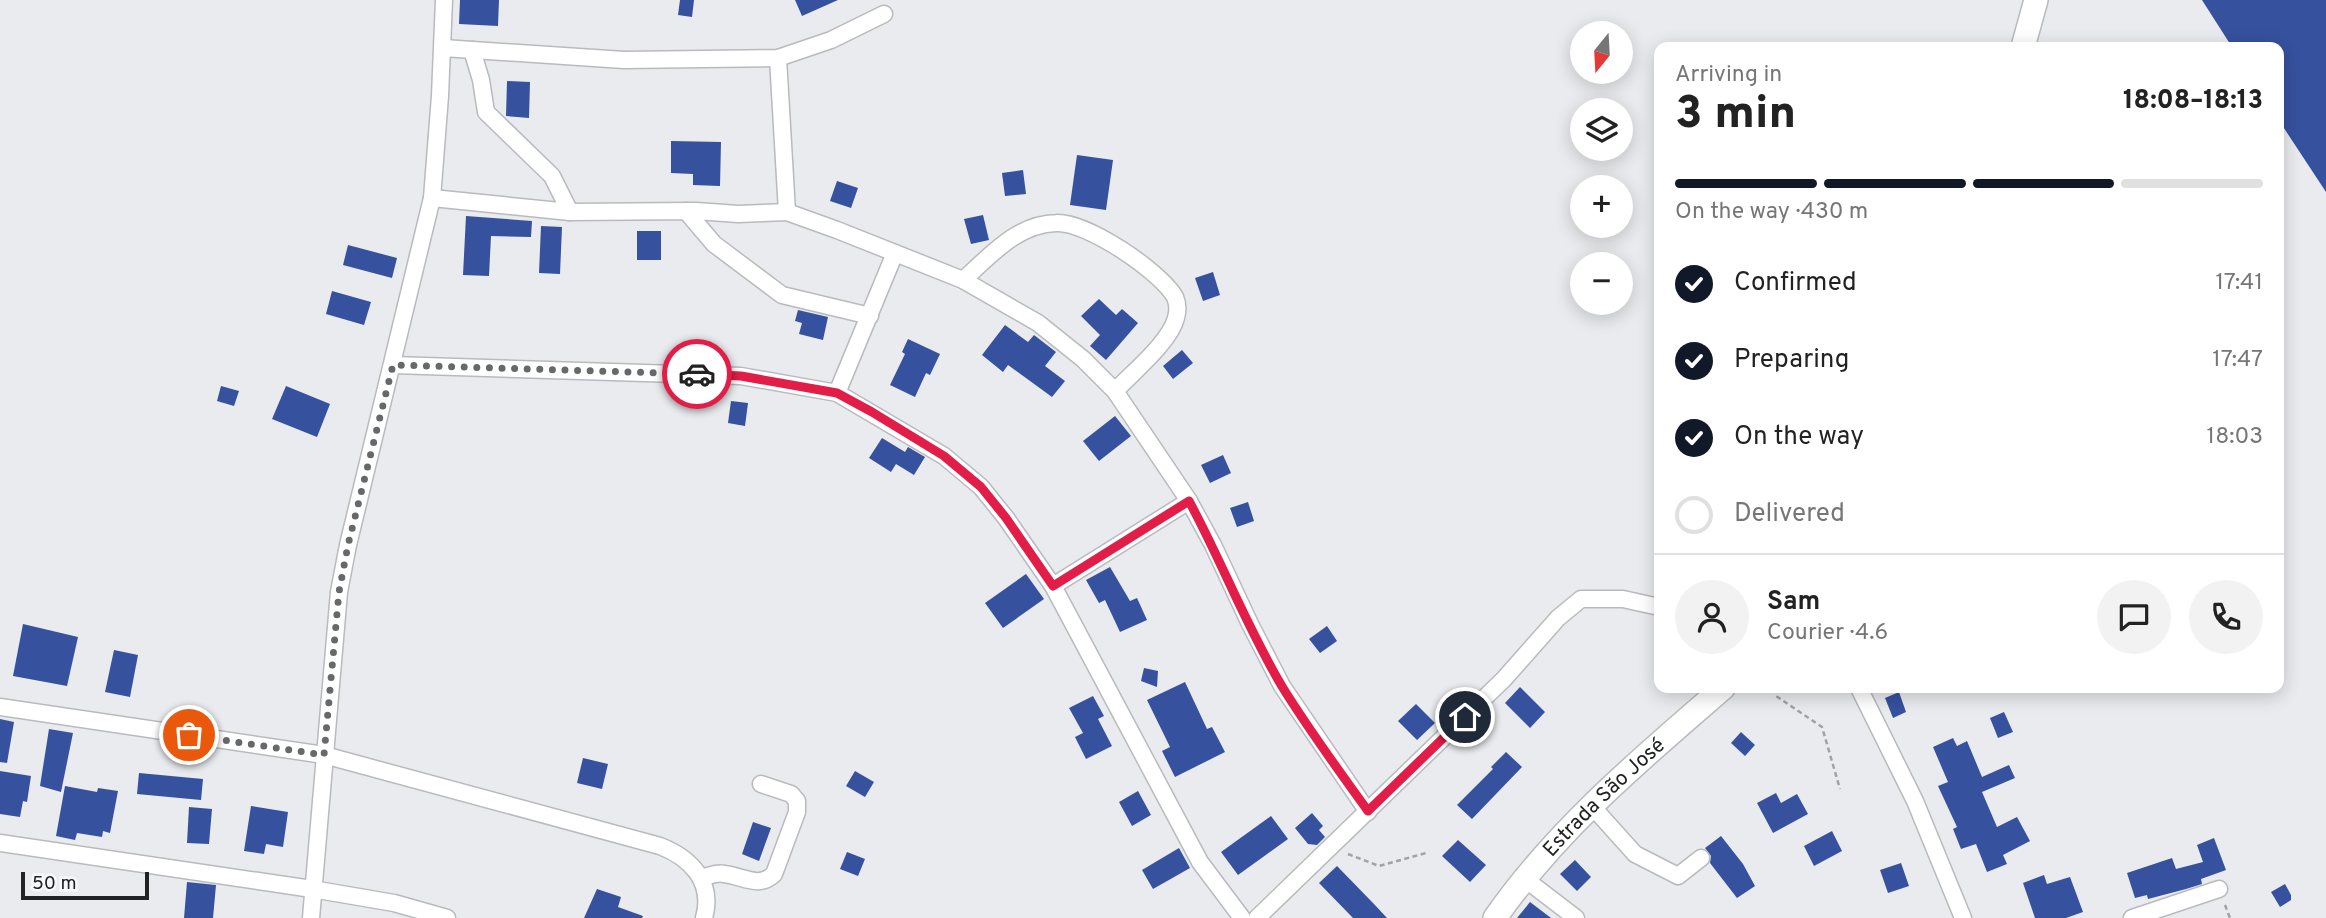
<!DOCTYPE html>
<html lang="en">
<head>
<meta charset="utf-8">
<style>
  :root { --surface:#fff; --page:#f2f2f2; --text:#222; --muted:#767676; --line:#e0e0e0; --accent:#111827 }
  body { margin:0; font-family:Overpass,sans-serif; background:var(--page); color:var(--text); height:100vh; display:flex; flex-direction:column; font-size:26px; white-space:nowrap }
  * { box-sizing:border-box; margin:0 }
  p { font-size:23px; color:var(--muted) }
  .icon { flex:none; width:38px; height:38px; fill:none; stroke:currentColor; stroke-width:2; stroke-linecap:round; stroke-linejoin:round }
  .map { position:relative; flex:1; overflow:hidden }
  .side { position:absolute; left:1654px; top:42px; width:630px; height:651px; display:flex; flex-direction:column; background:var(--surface); border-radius:14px; box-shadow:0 4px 18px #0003 }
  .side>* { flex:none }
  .needle { width:46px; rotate:198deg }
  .fabs { position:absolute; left:1570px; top:21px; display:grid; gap:14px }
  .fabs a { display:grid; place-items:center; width:63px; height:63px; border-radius:50%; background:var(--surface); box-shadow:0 4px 18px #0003; font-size:35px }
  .scale { position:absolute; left:21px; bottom:18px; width:128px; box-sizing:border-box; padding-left:7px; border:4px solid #212223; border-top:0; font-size:19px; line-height:24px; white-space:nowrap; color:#212223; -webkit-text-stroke:5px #f7f8fb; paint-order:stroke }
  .pin { position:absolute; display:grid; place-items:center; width:60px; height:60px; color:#fff; margin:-30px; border:4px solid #fff; border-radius:50%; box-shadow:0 2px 7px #0007 }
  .courier { position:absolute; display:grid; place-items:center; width:70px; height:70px; margin:-35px; border:5px solid #e11d48; border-radius:50%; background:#fff; color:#222; box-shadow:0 2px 9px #0007 }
  .overview em { font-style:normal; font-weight:800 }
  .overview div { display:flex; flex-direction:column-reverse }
  .overview { display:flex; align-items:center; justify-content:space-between; height:119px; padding:0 21px }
  h1 { font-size:46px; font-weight:800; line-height:52px }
  .bar { display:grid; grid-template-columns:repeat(4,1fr); gap:10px 7px; align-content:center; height:84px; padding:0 21px }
  .bar i { height:9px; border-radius:5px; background:var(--line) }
  .bar .on { background:var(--accent) }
  .bar p { grid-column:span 4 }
  .line { display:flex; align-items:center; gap:18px; padding:0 21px; border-top:2px solid var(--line) }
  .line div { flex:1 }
  .round { display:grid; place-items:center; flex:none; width:74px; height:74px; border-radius:37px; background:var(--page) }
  ol { padding:0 21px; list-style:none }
  li { display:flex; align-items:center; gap:21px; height:77px }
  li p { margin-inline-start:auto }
  li .icon { padding:7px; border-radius:50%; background:var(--accent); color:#fff; stroke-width:4 }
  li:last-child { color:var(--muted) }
  li i { width:38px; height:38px; border:4px solid var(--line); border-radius:50% }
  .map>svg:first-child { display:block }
</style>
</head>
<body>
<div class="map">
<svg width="2326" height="918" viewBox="0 0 2326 918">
  <rect width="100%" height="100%" fill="#eaebee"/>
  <g fill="#36519e">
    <path d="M 460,0 L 499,0 L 498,26 L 459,24 Z"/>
    <path d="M 680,0 L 694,0 L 692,17 L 678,15 Z"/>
    <path d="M 795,0 L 838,0 L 802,16 Z"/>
    <path d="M 2202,0 L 2326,0 L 2326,192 L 2278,119 L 2278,47 L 2232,47 Z"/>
    <path d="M 507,81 L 530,82 L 529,118 L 506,116 Z"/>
    <path d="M 671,141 L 721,142 L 720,186 L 693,185 L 693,174 L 671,173 Z"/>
    <path d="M 1077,155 L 1113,160 L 1106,210 L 1070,205 Z"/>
    <path d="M 1023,170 L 1026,194 L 1005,196 L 1002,173 Z"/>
    <path d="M 837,181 L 858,188 L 851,208 L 830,201 Z"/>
    <path d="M 983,215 L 989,240 L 971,244 L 964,219 Z"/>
    <path d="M 466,216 L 532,221 L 531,237 L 491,236 L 489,276 L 463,275 Z"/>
    <path d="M 541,226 L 562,227 L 560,274 L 539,273 Z"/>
    <rect x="637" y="231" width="24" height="29"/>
    <path d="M 348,245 L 397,258 L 392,278 L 343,265 Z"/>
    <path d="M 1213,272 L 1220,295 L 1203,301 L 1195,278 Z"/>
    <path d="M 332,291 L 371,302 L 364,325 L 326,314 Z"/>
    <path d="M 1099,299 L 1116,315 L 1122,309 L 1138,323 L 1106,360 L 1090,346 L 1100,335 L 1081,316 Z"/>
    <path d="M 798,310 L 828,317 L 823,340 L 799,334 L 802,323 L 795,321 Z"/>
    <path d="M 1005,325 L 1028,342 L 1034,335 L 1056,352 L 1045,366 L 1065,381 L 1052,397 L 1008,365 L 1003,372 L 982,355 Z"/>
    <path d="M 908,339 L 940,354 L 930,375 L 926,373 L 915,397 L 890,385 L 905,354 L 902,352 Z"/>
    <path d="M 1182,350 L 1193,363 L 1173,379 L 1163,366 Z"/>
    <path d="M 221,386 L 239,391 L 234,406 L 217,401 Z"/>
    <path d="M 286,386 L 330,404 L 317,437 L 272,419 Z"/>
    <path d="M 731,401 L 748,403 L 745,426 L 728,423 Z"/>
    <path d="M 1115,416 L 1131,436 L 1099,461 L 1083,441 Z"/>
    <path d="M 882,438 L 905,452 L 908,447 L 925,457 L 914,475 L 896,464 L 891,472 L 869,458 Z"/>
    <path d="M 1223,455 L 1231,473 L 1210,483 L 1201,465 Z"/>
    <path d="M 1248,502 L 1254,521 L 1237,527 L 1230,508 Z"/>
    <path d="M 1110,567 L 1130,601 L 1137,598 L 1147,620 L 1120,632 L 1105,600 L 1099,603 L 1086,580 Z"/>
    <path d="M 1026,574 L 1044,599 L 1003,628 L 985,603 Z"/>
    <path d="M 23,624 L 78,637 L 67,686 L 13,676 Z"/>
    <path d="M 1327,626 L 1337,641 L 1320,653 L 1309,639 Z"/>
    <path d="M 114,650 L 138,655 L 130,697 L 105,692 Z"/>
    <path d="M 1144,668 L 1158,671 L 1157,687 L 1141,681 Z"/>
    <path d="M 1185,682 L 1207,729 L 1212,727 L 1225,752 L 1175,777 L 1162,751 L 1170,747 L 1147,700 Z"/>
    <path d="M 1520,687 L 1545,712 L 1530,728 L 1505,703 Z"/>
    <path d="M 1899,692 L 1906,712 L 1893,718 L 1885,698 Z"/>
    <path d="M 1093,696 L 1104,716 L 1098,719 L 1112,746 L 1086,759 L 1075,737 L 1083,733 L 1069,708 Z"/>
    <path d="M 1416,704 L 1435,723 L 1417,740 L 1398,721 Z"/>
    <path d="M 2004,712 L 2013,732 L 1998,738 L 1990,718 Z"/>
    <path d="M 0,719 L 14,722 L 7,763 L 0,762 Z"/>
    <path d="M 49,729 L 73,733 L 61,792 L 40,786 Z"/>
    <path d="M 1741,732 L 1755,745 L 1745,756 L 1731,743 Z"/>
    <path d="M 1953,738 L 1957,746 L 1967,741 L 1982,777 L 2009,765 L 2015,778 L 1982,792 L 1997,827 L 2017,817 L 2030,841 L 2003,855 L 2007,864 L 1987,872 L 1976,844 L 1961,849 L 1953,829 L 1957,827 L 1938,786 L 1948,782 L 1933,747 Z"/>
    <path d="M 1506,752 L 1522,767 L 1472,819 L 1457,805 L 1493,769 L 1491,767 Z"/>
    <path d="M 583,758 L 608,764 L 602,789 L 577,783 Z"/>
    <path d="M 0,771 L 31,776 L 27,802 L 23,801 L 20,817 L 0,814 Z"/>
    <path d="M 855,771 L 874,782 L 865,797 L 846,786 Z"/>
    <path d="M 139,773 L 203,779 L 201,800 L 137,794 Z"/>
    <path d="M 65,786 L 97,792 L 98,788 L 118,791 L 110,833 L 103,831 L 102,837 L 77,833 L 75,840 L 56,836 Z"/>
    <path d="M 1138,791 L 1151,815 L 1132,826 L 1119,802 Z"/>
    <path d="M 1776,793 L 1781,803 L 1797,794 L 1808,814 L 1773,833 L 1757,803 Z"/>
    <path d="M 251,806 L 288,812 L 283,847 L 266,844 L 264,854 L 244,851 Z"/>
    <path d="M 189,807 L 212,809 L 209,844 L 187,843 Z"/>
    <path d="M 1312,813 L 1323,826 L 1319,830 L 1325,837 L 1317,845 L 1308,844 L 1295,828 Z"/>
    <path d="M 1271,816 L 1288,839 L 1238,875 L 1221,852 Z"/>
    <path d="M 753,822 L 771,828 L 759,861 L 742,854 Z"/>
    <path d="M 1832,831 L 1842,851 L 1814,866 L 1804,846 Z"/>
    <path d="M 1721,836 L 1743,864 L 1755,886 L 1737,898 L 1710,863 L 1711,856 L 1705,848 Z"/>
    <path d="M 2214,838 L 2226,870 L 2201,879 L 2202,884 L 2186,889 L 2148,899 L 2147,895 L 2135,898 L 2127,873 L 2172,858 L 2176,869 L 2203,862 L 2197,845 Z"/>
    <path d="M 1458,840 L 1486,865 L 1470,882 L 1442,856 Z"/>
    <path d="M 1179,848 L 1190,868 L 1153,889 L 1142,870 Z"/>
    <path d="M 847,852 L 865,859 L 858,876 L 840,869 Z"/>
    <path d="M 1575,860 L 1591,877 L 1577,891 L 1560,874 Z"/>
    <path d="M 1901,863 L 1909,886 L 1888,893 L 1880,870 Z"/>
    <path d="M 1337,866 L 1373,903 L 1387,918 L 1353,918 L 1319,883 Z"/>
    <path d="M 2044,875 L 2047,884 L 2070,877 L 2083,912 L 2066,918 L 2035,918 L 2023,883 Z"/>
    <path d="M 187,882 L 216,885 L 213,918 L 184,918 Z"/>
    <path d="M 2285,884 L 2291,895 L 2291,900 L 2280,907 L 2271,892 Z"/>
    <path d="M 597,889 L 621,897 L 618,907 L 643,916 L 642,918 L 584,918 Z"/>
    <path d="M 1530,902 L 1551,918 L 1517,918 Z"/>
  </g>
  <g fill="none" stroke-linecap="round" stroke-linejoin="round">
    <defs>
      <g id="street">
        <path d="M 443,48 L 624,60 L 778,58 L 831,40 L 884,14"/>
        <path d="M 472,50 L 481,80 L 486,112 L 552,176 L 570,212"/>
        <path d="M 778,58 L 787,212"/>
        <path d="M 432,198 L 570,212 L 696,211 L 738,214 L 787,212 L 837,230 L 963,280 L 1038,323 L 1083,359 L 1115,391 L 1189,501 L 1213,545 L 1250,624 L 1282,686 L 1368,812"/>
        <path d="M 686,211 L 714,244 L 782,295 L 870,316"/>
        <path d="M 963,280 C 990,256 1017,224 1056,223 C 1086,221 1160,271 1175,297 C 1178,304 1178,311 1176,318 C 1170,342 1132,373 1115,391"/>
        <path d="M 393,365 L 741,376 L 837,393 L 944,456 L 981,487 L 1006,518 L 1053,586 L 1200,862 L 1242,918"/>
        <path d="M 837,393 L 895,253"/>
        <path d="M 1053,586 L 1189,501"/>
        <path d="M 1859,688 L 1915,801 L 1963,918"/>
        <path d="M 0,707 L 324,755 L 660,846 C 691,858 714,882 704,918"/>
        <path d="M 1591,805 L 1635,854 L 1678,876 L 1701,858"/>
        <path d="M 0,843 L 312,889 L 394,903 L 447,918"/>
        <path d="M 701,878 C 709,876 717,872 724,874 C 743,876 759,889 774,874 L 797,812 L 797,801 L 791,794 L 761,784"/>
        <path d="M 1525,879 L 1576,918"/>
        <path d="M 311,918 L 339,592 L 348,545 L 432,198 L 440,96 L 444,0"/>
        <path d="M 1257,918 L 1504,679 L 1558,618 L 1581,599 L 1623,599 L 1659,607"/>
        <path d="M 2132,918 L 2219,889"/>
      </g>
      <g id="secondary">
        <path d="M 2023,47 L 2036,0"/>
        <path id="s1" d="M 1495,918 C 1558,828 1641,759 1723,688"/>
      </g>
    </defs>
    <use href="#street" stroke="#b9babd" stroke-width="19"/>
    <use href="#secondary" stroke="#b9babd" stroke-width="26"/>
    <g stroke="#a1a2a4" stroke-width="2.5" stroke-dasharray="5 3.5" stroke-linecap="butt">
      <path d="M 1777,688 L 1776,696 L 1822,727 L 1840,789"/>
      <path d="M 1348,854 L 1379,866 L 1426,853"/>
      <path d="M 2225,905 L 2230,918"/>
    </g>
    <use href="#street" stroke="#fff" stroke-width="16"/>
    <use href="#secondary" stroke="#fff" stroke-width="23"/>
  </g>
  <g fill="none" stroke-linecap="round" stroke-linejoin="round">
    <path stroke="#67686a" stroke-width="7" stroke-dasharray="0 12.6" d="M 189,735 L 324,755 L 339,592 L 348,545 L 393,365 L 697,374"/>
    <path stroke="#e11d48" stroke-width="9" d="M 697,374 L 741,376 L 837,393 L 872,412 L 944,456 L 981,487 L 1006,518 L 1053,586 L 1189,501 C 1222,562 1247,628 1283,688 C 1309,730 1339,771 1368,811 L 1465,717"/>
  </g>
  <g text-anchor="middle" stroke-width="7" stroke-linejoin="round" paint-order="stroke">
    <g font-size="21" fill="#212223" stroke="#f7f8fb">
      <text dy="7" stroke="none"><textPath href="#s1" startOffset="163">Estrada São José</textPath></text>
    </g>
  </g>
</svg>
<div class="fabs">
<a><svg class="needle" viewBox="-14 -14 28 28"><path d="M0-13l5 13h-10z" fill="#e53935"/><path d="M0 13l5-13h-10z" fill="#767676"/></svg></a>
<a><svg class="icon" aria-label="layers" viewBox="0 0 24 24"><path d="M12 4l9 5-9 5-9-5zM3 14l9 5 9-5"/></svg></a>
<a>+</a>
<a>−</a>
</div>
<div class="scale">50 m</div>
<div class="pin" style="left:189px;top:735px;background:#ea580c"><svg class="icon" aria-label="bag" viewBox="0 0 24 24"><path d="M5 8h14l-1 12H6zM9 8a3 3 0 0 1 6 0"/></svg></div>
<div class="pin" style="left:1465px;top:717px;background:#1f2937"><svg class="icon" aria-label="home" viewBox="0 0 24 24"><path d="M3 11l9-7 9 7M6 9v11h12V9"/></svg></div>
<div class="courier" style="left:697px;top:374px"><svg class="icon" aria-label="car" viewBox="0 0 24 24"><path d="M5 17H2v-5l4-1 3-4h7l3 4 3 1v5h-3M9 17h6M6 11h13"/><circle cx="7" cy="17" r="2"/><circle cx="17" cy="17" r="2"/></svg></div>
<section class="side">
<div class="overview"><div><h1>3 min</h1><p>Arriving in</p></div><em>18:08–18:13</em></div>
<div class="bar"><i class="on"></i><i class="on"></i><i class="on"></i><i></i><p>On the way · 430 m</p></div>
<ol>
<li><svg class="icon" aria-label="check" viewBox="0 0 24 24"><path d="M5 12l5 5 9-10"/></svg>Confirmed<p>17:41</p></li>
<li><svg class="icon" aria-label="check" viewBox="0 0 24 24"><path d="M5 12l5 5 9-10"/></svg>Preparing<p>17:47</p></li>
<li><svg class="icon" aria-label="check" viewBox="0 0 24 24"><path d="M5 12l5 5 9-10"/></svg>On the way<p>18:03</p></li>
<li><i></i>Delivered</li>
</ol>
<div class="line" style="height:126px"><a class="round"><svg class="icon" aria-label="person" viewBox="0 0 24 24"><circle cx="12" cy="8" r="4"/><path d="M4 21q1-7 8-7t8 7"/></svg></a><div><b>Sam</b><p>Courier · 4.6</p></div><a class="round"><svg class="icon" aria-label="chat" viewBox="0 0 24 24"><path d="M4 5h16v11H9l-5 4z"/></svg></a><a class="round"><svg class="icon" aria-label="phone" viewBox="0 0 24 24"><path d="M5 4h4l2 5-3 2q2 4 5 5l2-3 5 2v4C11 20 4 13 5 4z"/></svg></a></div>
</section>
</div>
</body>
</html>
